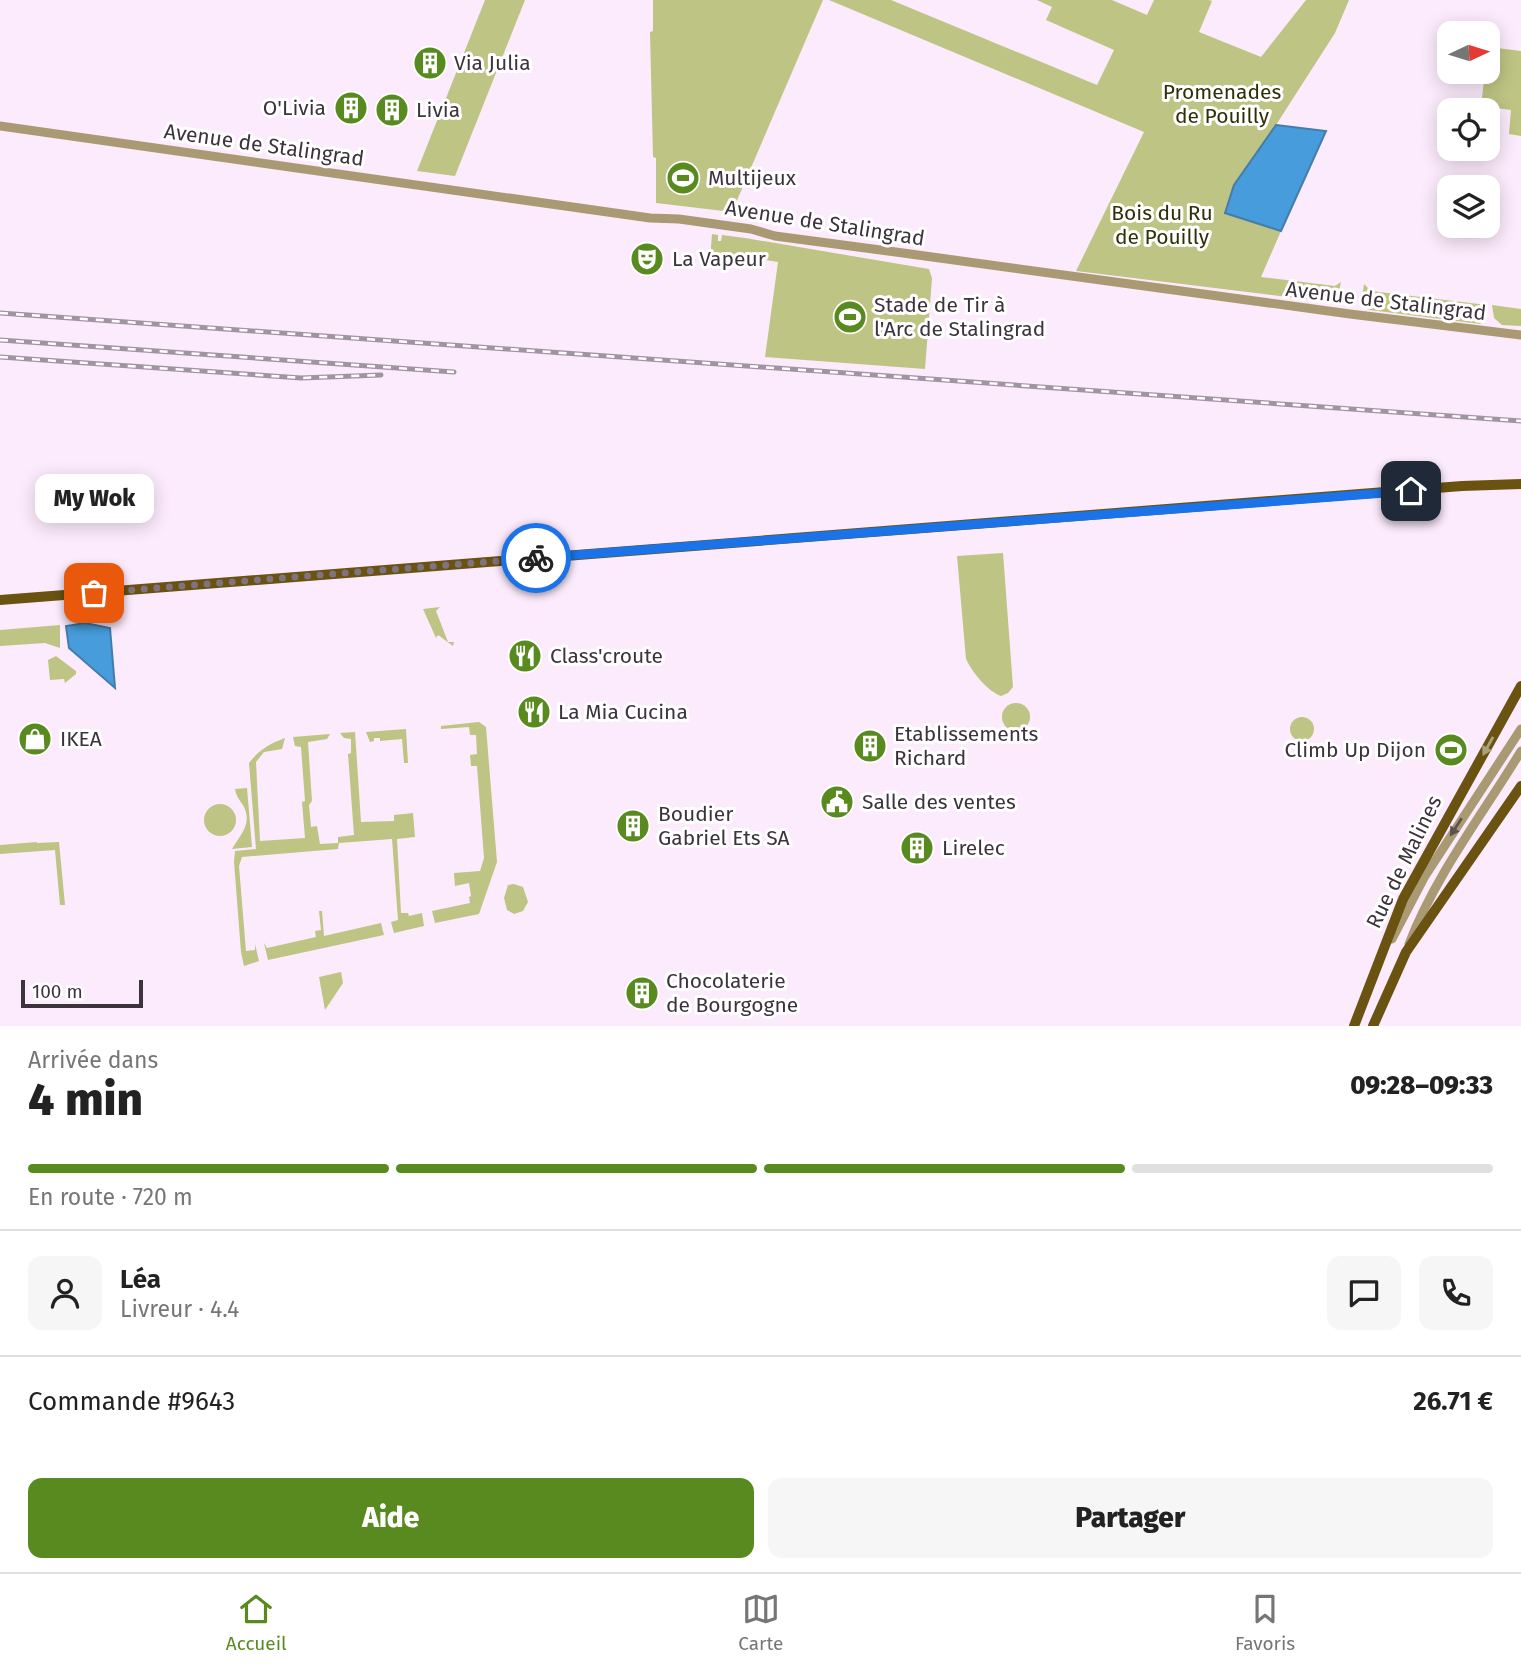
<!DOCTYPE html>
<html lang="fr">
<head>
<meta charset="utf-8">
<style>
  :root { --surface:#fff; --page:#f6f6f6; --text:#222; --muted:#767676; --line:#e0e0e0; --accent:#598a1f }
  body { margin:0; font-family:"Fira Sans",sans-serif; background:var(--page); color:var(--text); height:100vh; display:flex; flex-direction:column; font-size:26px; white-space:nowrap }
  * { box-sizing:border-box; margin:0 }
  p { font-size:23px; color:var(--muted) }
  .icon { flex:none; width:38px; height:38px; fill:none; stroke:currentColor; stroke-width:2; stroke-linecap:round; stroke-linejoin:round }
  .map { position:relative; height:1026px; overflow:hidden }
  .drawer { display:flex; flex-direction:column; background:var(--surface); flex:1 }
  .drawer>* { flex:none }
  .needle { width:46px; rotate:86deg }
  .tools { position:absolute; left:1437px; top:21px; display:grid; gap:14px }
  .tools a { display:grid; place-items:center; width:63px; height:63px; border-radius:14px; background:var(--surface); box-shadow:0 4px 18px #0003; font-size:35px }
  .scale { position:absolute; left:21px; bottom:18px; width:122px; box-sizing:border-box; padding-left:7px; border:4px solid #3d333d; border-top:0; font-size:19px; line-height:24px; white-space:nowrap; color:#3d333d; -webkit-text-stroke:5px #fff; paint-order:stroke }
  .pin { position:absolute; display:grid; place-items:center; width:60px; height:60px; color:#fff; margin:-30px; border-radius:14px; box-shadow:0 4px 10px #0006 }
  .courier { position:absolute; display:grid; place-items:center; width:70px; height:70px; margin:-35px; border:5px solid #1a73e8; border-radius:50%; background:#fff; color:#222; box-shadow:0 2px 9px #0007 }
  .bubble { position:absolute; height:49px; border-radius:14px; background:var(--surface); box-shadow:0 4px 18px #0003; font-size:23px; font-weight:800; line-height:49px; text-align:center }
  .summary em { font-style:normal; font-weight:800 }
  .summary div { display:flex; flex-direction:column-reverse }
  .summary { display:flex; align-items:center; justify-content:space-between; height:119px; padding:0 28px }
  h1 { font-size:46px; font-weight:800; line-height:52px }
  .bar { display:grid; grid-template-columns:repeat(4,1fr); gap:10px 7px; align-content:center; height:84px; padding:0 28px }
  .bar i { height:9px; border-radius:5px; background:var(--line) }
  .bar .current { background:var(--accent) }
  .bar p { grid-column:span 4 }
  .line { display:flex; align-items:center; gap:18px; padding:0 28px; border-top:2px solid var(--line) }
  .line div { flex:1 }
  .round { display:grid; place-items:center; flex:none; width:74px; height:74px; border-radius:14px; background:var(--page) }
  .button { display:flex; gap:14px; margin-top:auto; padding:14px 28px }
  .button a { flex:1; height:80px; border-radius:14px; background:var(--accent); color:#fff; font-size:28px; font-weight:800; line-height:80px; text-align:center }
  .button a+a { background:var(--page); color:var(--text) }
  .dock { display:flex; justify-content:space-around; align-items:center; height:98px; border-top:2px solid var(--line); background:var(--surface); font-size:19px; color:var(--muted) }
  .dock a { display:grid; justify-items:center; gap:4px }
  .dock .current { color:var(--accent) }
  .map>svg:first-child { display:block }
</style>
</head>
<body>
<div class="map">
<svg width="1521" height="1026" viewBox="0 0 1521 1026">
  <rect width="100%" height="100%" fill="#fcebfc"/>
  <g fill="#bec483">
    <path d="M 485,0 L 525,0 L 455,176 L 417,171 Z"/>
    <path d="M 653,0 L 823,0 L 732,212 L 656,203 L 656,158 L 653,157 L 650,32 L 653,31 Z"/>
    <path d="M 829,0 L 891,0 L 1097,85 L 1114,50 L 1046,20 L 1052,7 L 1037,0 L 1112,0 L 1147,15 L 1154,0 L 1209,0 L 1212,1 L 1199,32 L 1261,57 L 1306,0 L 1349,0 L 1335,33 L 1276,125 L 1234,185 L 1225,213 L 1281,231 L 1261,277 L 1335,286 L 1341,282 L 1337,303 L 1076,271 L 1144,132 Z"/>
    <path d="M 1489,47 L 1521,51 L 1521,136 L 1509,134 L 1511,110 L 1481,106 L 1485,72 L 1488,72 Z"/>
    <path d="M 712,234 L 718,235 L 718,241 L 721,241 L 722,235 L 745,238 L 929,269 L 932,278 L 925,369 L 765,357 L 778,262 L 716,252 L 714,263 L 711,263 L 710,260 Z"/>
    <path d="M 1364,284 L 1371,291 L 1487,305 L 1483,321 L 1480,324 L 1370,310 L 1361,305 Z"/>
    <path d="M 1492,305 L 1521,309 L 1521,326 L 1502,325 L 1494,318 Z"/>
    <path d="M 1003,553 L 1013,687 L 1008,693 L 1001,696 C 987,691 972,672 966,659 L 957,556 Z"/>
    <path d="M 440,607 L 436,611 L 448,642 L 454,642 L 453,646 L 438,635 L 436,638 L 423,609 Z"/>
    <path d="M 60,625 L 60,648 L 45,643 L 0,646 L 0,630 Z"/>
    <path d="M 56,656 L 76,671 L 76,674 L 65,683 L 64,679 L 50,680 L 48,660 Z"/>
    <circle cx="1016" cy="717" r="14"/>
    <circle cx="1302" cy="729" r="12"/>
    <path d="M 479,722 L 486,727 L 497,862 L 479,914 L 435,923 L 432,911 L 470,903 L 469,897 L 471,896 L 469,883 L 455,886 L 454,873 L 480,871 L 484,858 L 477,766 L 471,766 L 470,755 L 477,754 L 476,735 L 470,735 L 469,727 L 441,729 L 441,726 Z"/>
    <path d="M 406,729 L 408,763 L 404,763 L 402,739 L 380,741 L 380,738 L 374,738 L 374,741 L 370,742 L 366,732 Z"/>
    <path d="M 355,732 L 361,822 L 394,821 L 394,815 L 413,813 L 415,837 L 397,839 L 401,913 L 408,913 L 409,916 L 422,913 L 424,926 L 394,933 L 391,922 L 398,920 L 392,839 L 339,843 L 338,849 L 242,857 L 239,866 L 246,951 L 255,950 L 255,944 L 259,961 L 244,966 L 241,952 L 234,862 L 235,851 L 256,849 L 249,763 C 259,750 269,744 285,738 L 282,749 L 264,752 L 256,762 L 260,841 L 305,838 L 302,802 L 305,801 L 301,747 L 295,746 L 293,737 L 330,734 L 327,739 L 308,742 L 312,801 L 309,805 L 311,827 L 317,826 L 320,844 L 338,843 L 338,837 L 354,835 L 348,754 L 351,753 L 351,739 L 344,738 L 340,733 Z"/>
    <path d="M 247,788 L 252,847 L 232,849 C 241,834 253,823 243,805 C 239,799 236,796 235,789 Z"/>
    <circle cx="220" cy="820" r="16"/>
    <path d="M 37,842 L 37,843 L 59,842 L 65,905 L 60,905 L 55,850 L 0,854 L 0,845 Z"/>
    <path d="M 514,884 L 523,887 L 528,902 L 523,911 L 514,914 L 507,910 L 504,898 L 508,885 Z"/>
    <path d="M 319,911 L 322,911 L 324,936 L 381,923 L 384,935 L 268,960 L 264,943 L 267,948 L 316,937 L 315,931 L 321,930 Z"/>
    <path d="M 341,972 L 343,983 L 325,1010 L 319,977 Z"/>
  </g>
  <g fill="#479cdb" stroke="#447cac" stroke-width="2">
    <path d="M 1276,125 L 1326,131 L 1281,231 L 1225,213 L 1234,185 Z"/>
    <path d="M 85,623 L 110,628 L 115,688 L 69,648 L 66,626 Z"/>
  </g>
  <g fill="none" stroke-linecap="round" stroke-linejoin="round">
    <g stroke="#aa9a74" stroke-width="9">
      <path d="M 0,126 L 650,218 L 679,219 L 751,229 L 775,236 L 903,253 L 1350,314 L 1521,335"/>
      <path d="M 1392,939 L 1425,876 L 1521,729"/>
      <path d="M 1409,944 C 1436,874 1483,814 1521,751"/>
    </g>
    <g stroke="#6a5210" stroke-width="10">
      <path d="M 0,600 L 1462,486 L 1521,484"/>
      <path d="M 1354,1026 L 1403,899 L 1521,686"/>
      <path d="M 1373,1026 L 1406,952 L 1521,786"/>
    </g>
    <defs>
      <g id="rail">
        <path d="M 0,313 L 1521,421"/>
        <path d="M 0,340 L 454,372"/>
        <path d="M 0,357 L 301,378 L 381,375"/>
      </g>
    </defs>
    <use href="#rail" stroke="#a193a1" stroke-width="5"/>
    <use href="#rail" stroke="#fff" stroke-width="2.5" stroke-dasharray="8" stroke-linecap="butt"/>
  </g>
  <defs><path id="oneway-solid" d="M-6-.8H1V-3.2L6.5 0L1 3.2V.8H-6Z" transform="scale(1.75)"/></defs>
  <use fill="#ada07c" href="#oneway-solid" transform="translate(1488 746) rotate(119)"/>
  <use fill="#5e524e" href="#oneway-solid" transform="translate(1456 827) rotate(123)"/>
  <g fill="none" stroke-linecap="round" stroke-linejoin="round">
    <path stroke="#807380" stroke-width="7" stroke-dasharray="0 12.6" d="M 94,593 L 536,558"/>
    <path stroke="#1a73e8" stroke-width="9" d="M 536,558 L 1411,491"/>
  </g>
  <defs>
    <symbol id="building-disc" viewBox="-11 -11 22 22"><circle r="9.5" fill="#598a1f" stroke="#fff"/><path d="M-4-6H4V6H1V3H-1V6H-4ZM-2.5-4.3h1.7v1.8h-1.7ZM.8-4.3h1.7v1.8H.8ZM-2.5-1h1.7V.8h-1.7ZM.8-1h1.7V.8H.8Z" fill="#fff"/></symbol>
    <symbol id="stadium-disc" viewBox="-11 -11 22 22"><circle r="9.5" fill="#598a1f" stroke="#fff"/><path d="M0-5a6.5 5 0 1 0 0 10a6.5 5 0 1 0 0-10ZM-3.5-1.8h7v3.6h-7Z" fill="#fff"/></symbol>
    <symbol id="theatre-disc" viewBox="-11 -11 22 22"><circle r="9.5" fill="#598a1f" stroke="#fff"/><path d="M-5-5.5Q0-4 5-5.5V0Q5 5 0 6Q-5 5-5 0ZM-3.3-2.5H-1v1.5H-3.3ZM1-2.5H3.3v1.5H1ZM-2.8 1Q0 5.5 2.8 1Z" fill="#fff"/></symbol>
    <symbol id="restaurant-disc" viewBox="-11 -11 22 22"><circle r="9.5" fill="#598a1f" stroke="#fff"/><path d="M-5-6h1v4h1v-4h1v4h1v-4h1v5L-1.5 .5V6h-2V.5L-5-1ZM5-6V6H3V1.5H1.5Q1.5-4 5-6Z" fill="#fff"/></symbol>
    <symbol id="shop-disc" viewBox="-11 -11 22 22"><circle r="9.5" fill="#598a1f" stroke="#fff"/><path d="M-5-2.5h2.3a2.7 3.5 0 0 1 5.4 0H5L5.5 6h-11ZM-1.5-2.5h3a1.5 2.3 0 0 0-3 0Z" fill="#fff"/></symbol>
    <symbol id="civic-disc" viewBox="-11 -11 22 22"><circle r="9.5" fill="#598a1f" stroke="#fff"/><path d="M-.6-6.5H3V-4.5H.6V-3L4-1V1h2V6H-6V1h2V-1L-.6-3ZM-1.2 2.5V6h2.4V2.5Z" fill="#fff"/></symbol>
  </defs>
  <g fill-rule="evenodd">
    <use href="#building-disc" x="411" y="44" width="38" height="38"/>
    <use href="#building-disc" x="332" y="89" width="38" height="38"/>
    <use href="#building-disc" x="373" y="91" width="38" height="38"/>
    <use href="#stadium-disc" x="664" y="159" width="38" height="38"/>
    <use href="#theatre-disc" x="628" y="240" width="38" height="38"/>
    <use href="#stadium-disc" x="831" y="298" width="38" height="38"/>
    <use href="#restaurant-disc" x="506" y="637" width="38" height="38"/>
    <use href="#restaurant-disc" x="515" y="693" width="38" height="38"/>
    <use href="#shop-disc" x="16" y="720" width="38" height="38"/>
    <use href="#building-disc" x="851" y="727" width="38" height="38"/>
    <use href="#stadium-disc" x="1432" y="731" width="38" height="38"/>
    <use href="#civic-disc" x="818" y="783" width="38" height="38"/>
    <use href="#building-disc" x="614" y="807" width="38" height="38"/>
    <use href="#building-disc" x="898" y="829" width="38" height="38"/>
    <use href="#building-disc" x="623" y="974" width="38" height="38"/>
  </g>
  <g text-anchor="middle" stroke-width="6" stroke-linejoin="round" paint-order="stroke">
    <g font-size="21" fill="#3d333d" stroke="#fff" text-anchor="start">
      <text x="454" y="70">Via Julia</text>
      <text x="326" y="115" text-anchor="end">O'Livia</text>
      <text x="416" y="117">Livia</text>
      <text x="708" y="185">Multijeux</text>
      <text x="672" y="266">La Vapeur</text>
      <text x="874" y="312">Stade de Tir à<tspan x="874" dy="24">l'Arc de Stalingrad</tspan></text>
      <text x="550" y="663">Class'croute</text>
      <text x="558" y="719">La Mia Cucina</text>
      <text x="894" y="741">Etablissements<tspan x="894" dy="24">Richard</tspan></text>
      <text x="60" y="746">IKEA</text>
      <text x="1426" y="757" text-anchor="end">Climb Up Dijon</text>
      <text x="862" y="809">Salle des ventes</text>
      <text x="658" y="821">Boudier<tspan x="658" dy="24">Gabriel Ets SA</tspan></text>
      <text x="942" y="855">Lirelec</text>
      <text x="666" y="988">Chocolaterie<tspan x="666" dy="24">de Bourgogne</tspan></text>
    </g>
    <g font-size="21" fill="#2e3105" stroke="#fff">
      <text x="1222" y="99">Promenades<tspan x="1222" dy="24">de Pouilly</tspan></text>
      <text x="1162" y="220">Bois du Ru<tspan x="1162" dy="24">de Pouilly</tspan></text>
    </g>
    <g font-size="21" fill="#3d333d" stroke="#fff">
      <text transform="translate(264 145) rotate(8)" y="7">Avenue de Stalingrad</text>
      <text transform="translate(825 223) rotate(9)" y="7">Avenue de Stalingrad</text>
      <text transform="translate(1386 301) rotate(7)" y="7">Avenue de Stalingrad</text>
      <text transform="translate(1404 862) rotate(-64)" y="7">Rue de Malines</text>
    </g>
  </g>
</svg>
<div class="tools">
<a><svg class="needle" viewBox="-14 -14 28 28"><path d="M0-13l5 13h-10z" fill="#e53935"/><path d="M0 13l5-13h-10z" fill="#767676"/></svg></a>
<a><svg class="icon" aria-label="locate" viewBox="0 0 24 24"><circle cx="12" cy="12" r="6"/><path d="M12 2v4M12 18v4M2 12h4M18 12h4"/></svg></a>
<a><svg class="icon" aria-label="layers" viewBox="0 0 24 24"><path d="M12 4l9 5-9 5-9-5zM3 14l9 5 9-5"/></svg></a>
</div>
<div class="scale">100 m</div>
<div class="pin" style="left:94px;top:593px;background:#ea580c"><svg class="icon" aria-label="bag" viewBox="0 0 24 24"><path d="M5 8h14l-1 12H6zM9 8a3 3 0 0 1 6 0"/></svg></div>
<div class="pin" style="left:1411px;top:491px;background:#1f2937"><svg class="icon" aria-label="home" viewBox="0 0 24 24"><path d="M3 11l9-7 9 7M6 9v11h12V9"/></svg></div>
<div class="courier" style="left:536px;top:558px"><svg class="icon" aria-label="bike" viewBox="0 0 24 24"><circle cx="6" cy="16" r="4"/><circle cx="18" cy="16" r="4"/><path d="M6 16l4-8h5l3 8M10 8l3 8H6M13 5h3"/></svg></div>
<div class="bubble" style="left:35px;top:474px;width:119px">My Wok</div>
</div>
<section class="drawer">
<div class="summary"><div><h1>4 min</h1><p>Arrivée dans</p></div><em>09:28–09:33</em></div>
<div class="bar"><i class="current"></i><i class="current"></i><i class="current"></i><i></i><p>En route · 720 m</p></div>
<div class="line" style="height:126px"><a class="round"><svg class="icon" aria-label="person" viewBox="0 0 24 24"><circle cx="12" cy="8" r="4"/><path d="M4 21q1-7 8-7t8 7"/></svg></a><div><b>Léa</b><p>Livreur · 4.4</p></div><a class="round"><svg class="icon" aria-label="chat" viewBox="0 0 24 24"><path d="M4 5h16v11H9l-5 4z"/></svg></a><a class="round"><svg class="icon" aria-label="phone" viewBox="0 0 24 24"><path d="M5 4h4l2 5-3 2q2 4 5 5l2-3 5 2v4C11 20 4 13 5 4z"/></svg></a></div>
<div class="line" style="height:91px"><div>Commande #9643</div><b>26.71 €</b></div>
<div class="button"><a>Aide</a><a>Partager</a></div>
</section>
<nav class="dock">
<a class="current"><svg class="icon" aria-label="home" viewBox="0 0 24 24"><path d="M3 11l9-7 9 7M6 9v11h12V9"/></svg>Accueil</a>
<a><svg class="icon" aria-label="map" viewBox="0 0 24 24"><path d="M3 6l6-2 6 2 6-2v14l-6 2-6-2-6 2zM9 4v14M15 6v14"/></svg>Carte</a>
<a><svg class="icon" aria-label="saved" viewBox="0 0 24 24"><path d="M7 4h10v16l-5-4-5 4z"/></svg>Favoris</a>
</nav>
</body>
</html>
